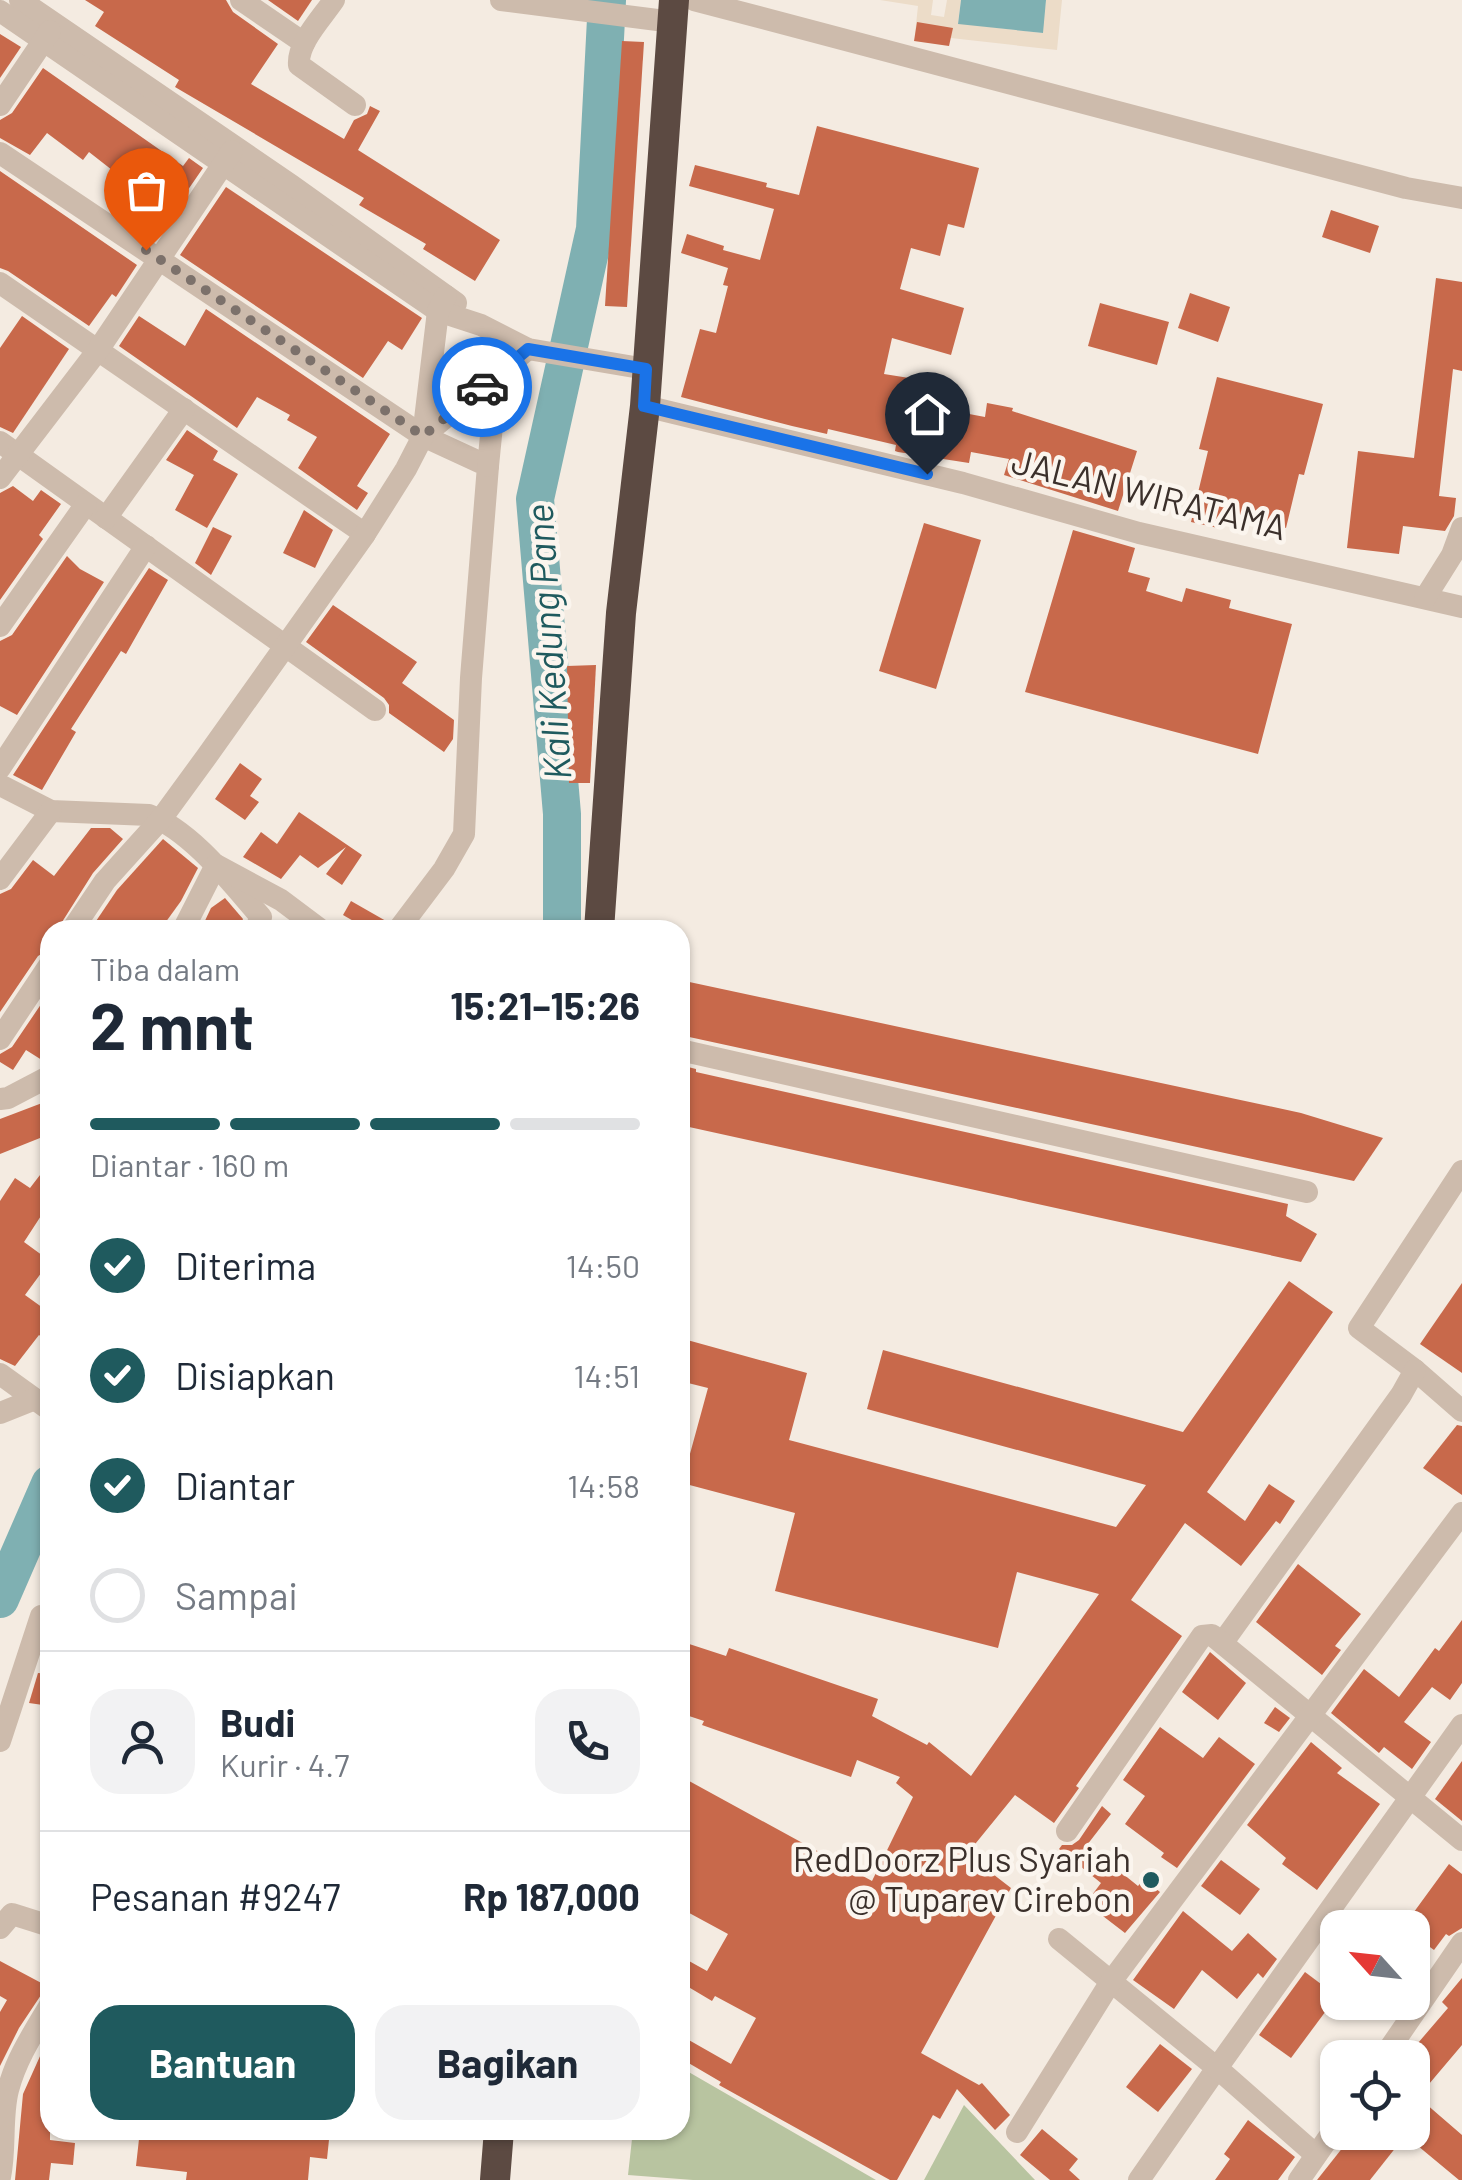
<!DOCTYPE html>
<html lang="id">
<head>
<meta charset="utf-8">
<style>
  :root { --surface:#fff; --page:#f2f2f3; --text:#1f2937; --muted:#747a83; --line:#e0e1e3; --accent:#1f5a5e }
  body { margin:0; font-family:Barlow,sans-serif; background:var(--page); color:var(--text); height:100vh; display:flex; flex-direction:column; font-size:38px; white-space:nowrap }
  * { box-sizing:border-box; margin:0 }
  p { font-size:32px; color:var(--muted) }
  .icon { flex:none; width:55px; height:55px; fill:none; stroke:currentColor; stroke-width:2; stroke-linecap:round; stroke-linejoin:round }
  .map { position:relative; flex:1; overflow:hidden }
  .sheet { position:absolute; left:40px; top:920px; width:650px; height:1220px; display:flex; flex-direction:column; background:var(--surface); border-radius:30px; box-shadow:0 2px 8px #0004 }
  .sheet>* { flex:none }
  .needle { width:65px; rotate:297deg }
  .tools { position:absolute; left:1320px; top:1910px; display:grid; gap:20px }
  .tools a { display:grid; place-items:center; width:110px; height:110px; border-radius:20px; background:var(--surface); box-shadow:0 2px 8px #0004; font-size:50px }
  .pin { position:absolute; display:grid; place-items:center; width:85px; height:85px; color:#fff; margin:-102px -42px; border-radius:50% 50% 50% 0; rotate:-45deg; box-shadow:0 0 10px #0007 }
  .pin .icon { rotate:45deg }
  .courier { position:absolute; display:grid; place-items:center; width:100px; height:100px; margin:-50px; border:8px solid #1a73e8; border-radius:50%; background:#fff; color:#222; box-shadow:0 2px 12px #0007 }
  .head em { font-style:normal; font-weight:700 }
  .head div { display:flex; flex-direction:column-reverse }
  .head { display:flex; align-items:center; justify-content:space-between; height:170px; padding:0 50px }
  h1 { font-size:65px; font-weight:700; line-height:75px }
  .bar { display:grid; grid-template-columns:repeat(4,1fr); gap:15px 10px; align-content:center; height:120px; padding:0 50px }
  .bar i { height:12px; border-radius:8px; background:var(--line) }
  .bar .selected { background:var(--accent) }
  .bar p { grid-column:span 4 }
  .line { display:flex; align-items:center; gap:25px; padding:0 50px; border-top:2px solid var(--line) }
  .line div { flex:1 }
  .round { display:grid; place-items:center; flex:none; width:105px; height:105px; border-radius:30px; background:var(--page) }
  ol { padding:0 50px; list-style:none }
  li { display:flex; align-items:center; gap:30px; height:110px }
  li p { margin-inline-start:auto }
  li .icon { padding:10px; border-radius:50%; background:var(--accent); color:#fff; stroke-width:4 }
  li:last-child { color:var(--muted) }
  li i { width:55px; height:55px; border:5px solid var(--line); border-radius:50% }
  .action { display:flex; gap:20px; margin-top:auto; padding:20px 50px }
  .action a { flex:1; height:115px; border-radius:30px; background:var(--accent); color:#fff; font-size:40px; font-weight:700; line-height:115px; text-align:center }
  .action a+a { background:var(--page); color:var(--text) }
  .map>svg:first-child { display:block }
</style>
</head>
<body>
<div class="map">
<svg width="1462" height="2180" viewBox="0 0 1462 2180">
  <rect width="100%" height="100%" fill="#f4ebe1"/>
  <g fill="#b8c4a0">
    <path d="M 680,2067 L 876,2180 L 693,2180 L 628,2175 L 633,2130 L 680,2130 Z"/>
    <path d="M 964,2105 L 1035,2180 L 924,2180 Z"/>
  </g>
  <path fill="#ecdcc8" d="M 880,0 L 933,0 L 931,15 L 944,17 L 947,0 L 961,0 L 958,23 L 1042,33 L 1046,0 L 1062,0 L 1057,50 L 915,34 L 918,6 Z"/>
  <path fill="#7fb0b2" d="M 961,0 L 1046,0 L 1043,33 L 958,24 Z"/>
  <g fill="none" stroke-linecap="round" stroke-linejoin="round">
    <g stroke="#7fb0b2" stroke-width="38">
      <path d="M 562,930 L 562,814 L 535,499 L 595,229 L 607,0"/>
      <path d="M 0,1599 L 50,1484"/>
    </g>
  </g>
  <g fill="#c8694b">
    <path d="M 85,0 L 226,0 L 233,12 L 278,44 L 251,84 L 344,139 L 354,120 L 367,114 L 370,106 L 380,111 L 358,150 L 500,240 L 475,281 L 423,249 L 426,244 L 359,205 L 364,198 L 175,87 L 179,80 L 95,26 L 104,12 Z"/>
    <path d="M 268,0 L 312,0 L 298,21 Z"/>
    <path d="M 917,22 L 953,28 L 949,46 L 914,41 Z"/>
    <path d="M 0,34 L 21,47 L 0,78 Z"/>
    <path d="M 622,41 L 644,42 L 627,307 L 605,306 Z"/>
    <path d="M 43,68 L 183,166 L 189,158 L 203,168 L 172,213 L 158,203 L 140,229 L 117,213 L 135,188 L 89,152 L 83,160 L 47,133 L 30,155 L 0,138 L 0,120 L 12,113 Z"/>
    <path d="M 817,126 L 979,168 L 964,228 L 948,224 L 940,256 L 911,248 L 900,289 L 964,308 L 951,355 L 892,338 L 884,374 L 928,381 L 924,402 L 949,407 L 948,410 L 985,417 L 987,403 L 1013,408 L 1012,411 L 1137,451 L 1118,511 L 1004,475 L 1009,459 L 971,452 L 969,463 L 898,452 L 895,451 L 896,445 L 828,429 L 827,434 L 792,426 L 681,397 L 700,329 L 716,333 L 728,286 L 723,285 L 728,268 L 681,253 L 687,234 L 724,246 L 723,250 L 760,260 L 774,209 L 689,186 L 695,165 L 767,183 L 766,187 L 799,195 Z"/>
    <path d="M 0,171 L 137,265 L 116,297 L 112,294 L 89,326 L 8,271 L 0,268 Z"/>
    <path d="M 226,187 L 422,318 L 402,350 L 388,341 L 363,378 L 180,255 Z"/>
    <path d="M 1331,210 L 1379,226 L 1370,253 L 1322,237 Z"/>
    <path d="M 1436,278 L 1462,282 L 1462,371 L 1453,369 L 1439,496 L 1456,498 L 1454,516 L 1445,531 L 1403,526 L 1399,554 L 1347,548 L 1358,451 L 1414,458 Z"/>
    <path d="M 1190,293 L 1230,307 L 1218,342 L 1178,328 Z"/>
    <path d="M 1100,303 L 1169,322 L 1157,365 L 1088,346 Z"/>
    <path d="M 206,309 L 390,434 L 357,486 L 368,493 L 357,510 L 298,468 L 317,437 L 287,420 L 290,415 L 257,397 L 237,428 L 119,346 L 139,316 L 185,346 Z"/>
    <path d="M 22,316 L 69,349 L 13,433 L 0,427 L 0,348 Z"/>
    <path d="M 1217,377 L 1323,404 L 1304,475 L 1299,474 L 1286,528 L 1222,513 L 1218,528 L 1191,522 L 1208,451 L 1199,449 Z"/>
    <path d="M 187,430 L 218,451 L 213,460 L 238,474 L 207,528 L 175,510 L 194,475 L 166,460 Z"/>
    <path d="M 13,486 L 33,501 L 41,490 L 61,504 L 39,535 L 43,539 L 0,600 L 0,493 Z"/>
    <path d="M 304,510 L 333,530 L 315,568 L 283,553 Z"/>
    <path d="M 924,523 L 981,540 L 936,689 L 879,671 Z"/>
    <path d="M 213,527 L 232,536 L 211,575 L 195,563 Z"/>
    <path d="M 1073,530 L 1135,548 L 1128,572 L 1150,578 L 1146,591 L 1182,602 L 1186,588 L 1231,600 L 1229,608 L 1292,624 L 1258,754 L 1025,692 Z"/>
    <path d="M 67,556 L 80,569 L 104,582 L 17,715 L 0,706 L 0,641 L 12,635 Z"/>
    <path d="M 149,568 L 168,580 L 126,654 L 121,651 L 71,729 L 76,732 L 42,790 L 13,775 Z"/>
    <path d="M 333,605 L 417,662 L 402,683 L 454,720 L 453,739 L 444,752 L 389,713 L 389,705 L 384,698 L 306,642 Z"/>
    <path d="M 596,665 L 590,783 L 569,783 L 567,666 Z"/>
    <path d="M 240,763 L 262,779 L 250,796 L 259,802 L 245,820 L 215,799 Z"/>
    <path d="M 299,812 L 362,855 L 342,885 L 326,874 L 346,847 L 318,868 L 300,855 L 281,879 L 243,857 L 261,832 L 277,844 Z"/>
    <path d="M 91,828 L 110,828 L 123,839 L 93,873 L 57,930 L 50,930 L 50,949 L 38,956 L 0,1012 L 0,894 L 11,889 L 33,860 L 54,876 Z"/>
    <path d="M 163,839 L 198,868 L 181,901 L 160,930 L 90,930 L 117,890 Z"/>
    <path d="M 225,898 L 243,919 L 241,924 L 233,930 L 204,930 L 202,927 L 211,908 Z"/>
    <path d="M 351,901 L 386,921 L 383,930 L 369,930 L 343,915 Z"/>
    <path d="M 680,980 L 1301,1113 L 1383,1138 L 1354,1181 L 680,1035 Z"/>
    <path d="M 50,991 L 50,1061 L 45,1062 L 26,1050 L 13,1070 L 0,1062 L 0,1054 L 12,1047 Z"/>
    <path d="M 680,1065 L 696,1069 L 696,1072 L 1288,1204 L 1286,1216 L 1317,1234 L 1301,1262 L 680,1125 Z"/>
    <path d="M 50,1100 L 50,1134 L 0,1154 L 0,1119 Z"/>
    <path d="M 50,1162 L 50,1202 L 24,1242 L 50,1261 L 25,1295 L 50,1313 L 50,1343 L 39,1335 L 15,1366 L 0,1359 L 0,1201 L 15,1178 L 30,1188 Z"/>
    <path d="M 1289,1281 L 1333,1312 L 1207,1492 L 1245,1521 L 1269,1484 L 1295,1501 L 1280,1524 L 1276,1521 L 1241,1566 L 1185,1523 L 1131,1600 L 1182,1636 L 1076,1786 L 1079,1788 L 1054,1823 L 1015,1795 L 967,1854 L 1011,1888 L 921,2053 L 979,2085 L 982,2083 L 1010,2115 L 995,2130 L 957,2089 L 940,2119 L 933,2115 L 897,2180 L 890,2180 L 719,2085 L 721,2082 L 680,2058 L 680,2035 L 731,2064 L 756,2018 L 715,1996 L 712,2001 L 680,1982 L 680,1956 L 707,1971 L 728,1934 L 680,1908 L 680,1776 L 872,1881 L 913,1797 L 896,1783 L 900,1777 L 857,1760 L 851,1777 L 702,1725 L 704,1721 L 680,1713 L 680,1641 L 726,1656 L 729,1648 L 878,1699 L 872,1716 L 927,1745 L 929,1742 L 971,1776 L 1099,1594 L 1017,1572 L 998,1648 L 775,1591 L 795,1513 L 682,1483 L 708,1388 L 680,1381 L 680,1338 L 807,1373 L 789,1440 L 1116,1527 L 1146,1485 L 867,1409 L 883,1350 L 1183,1432 Z"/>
    <path d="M 1462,1283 L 1462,1373 L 1420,1344 Z"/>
    <path d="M 1457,1425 L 1462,1426 L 1462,1495 L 1423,1468 Z"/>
    <path d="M 1298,1564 L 1361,1614 L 1335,1646 L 1341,1650 L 1322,1675 L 1256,1622 Z"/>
    <path d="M 1462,1620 L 1462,1683 L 1450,1700 L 1432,1687 L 1404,1722 L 1431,1742 L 1412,1769 L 1384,1747 L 1379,1753 L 1331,1713 L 1364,1669 L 1399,1697 L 1435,1648 L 1439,1651 Z"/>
    <path d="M 1210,1652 L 1246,1683 L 1218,1720 L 1182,1692 Z"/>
    <path d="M 38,1673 L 50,1674 L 50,1706 L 29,1703 Z"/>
    <path d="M 1275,1707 L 1290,1718 L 1279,1732 L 1264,1723 Z"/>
    <path d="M 1160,1727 L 1203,1758 L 1219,1737 L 1255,1764 L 1177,1868 L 1161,1857 L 1164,1853 L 1125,1824 L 1145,1796 L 1123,1780 Z"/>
    <path d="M 1311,1742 L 1342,1768 L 1337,1773 L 1380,1804 L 1317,1890 L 1282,1864 L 1286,1858 L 1247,1825 Z"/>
    <path d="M 1462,1761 L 1462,1821 L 1435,1799 Z"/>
    <path d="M 1102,1806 L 1111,1814 L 1087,1845 L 1138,1886 L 1144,1879 L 1160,1892 L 1125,1933 L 1086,1903 L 1101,1883 L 1059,1849 L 1062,1845 L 1072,1845 L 1079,1840 Z"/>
    <path d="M 1221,1860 L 1260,1889 L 1240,1915 L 1201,1886 Z"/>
    <path d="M 1449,1864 L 1462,1874 L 1462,1928 L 1449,1936 L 1446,1934 L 1434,1950 L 1412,1934 L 1412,1928 L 1403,1927 Z"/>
    <path d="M 1183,1911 L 1232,1951 L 1248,1933 L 1277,1959 L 1263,1978 L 1258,1973 L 1237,1999 L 1202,1970 L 1174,2009 L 1133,1980 Z"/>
    <path d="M 0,1961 L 47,1986 L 19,2028 L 0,2066 L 0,2012 L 7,2000 L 0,1996 Z"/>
    <path d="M 1305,1972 L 1337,1996 L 1291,2058 L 1259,2035 Z"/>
    <path d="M 1462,1978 L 1462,2045 L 1418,2097 L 1462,2135 L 1462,2180 L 1459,2180 L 1412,2141 L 1412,2050 L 1448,2008 L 1442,2002 Z"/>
    <path d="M 50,2034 L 50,2140 L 75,2143 L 73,2165 L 51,2163 L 49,2180 L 15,2180 L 23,2094 Z"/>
    <path d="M 1160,2044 L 1192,2069 L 1158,2112 L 1126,2087 Z"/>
    <path d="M 1248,2120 L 1295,2157 L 1278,2180 L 1215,2180 L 1230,2159 L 1224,2154 Z"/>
    <path d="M 1042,2129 L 1078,2159 L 1069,2170 L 1080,2180 L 1050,2180 L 1020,2155 Z"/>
    <path d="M 140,2130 L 330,2130 L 327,2159 L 310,2157 L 308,2180 L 186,2180 L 187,2172 L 136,2166 Z"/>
    <path d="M 1355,2132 L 1408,2132 L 1370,2180 L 1317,2180 Z"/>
  </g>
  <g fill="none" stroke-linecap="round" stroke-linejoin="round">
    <g stroke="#cdbbac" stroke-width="22">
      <path d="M 20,0 L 291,185 L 456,303"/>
      <path d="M 241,0 L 304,43"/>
      <path d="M 334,0 C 322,18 297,43 299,65 L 355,105"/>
      <path d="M 501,0 L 673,22"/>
      <path d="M 694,0 L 1406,188 L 1462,198"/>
      <path d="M 0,11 L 438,311 L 481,325 L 528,349 L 646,369"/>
      <path d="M 0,105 L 50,31"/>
      <path d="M 0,153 L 423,436 L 488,466 L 471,678 L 464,834 L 444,869 L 398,930"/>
      <path d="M 0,283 L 365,534"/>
      <path d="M 645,406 L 963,483 L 1139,533 L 1462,607"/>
      <path d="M 423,436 L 528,349"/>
      <path d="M 0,442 L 375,710"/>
      <path d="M 488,466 L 497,375"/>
      <path d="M 0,478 L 98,350 L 232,151"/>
      <path d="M 106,518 L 184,409"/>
      <path d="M 1425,598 L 1452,555 L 1462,528"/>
      <path d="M 0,626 L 86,504"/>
      <path d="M 0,768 L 146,546"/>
      <path d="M 0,785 L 51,811 L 149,815 C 192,831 232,884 261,917 L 255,930"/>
      <path d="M 0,879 L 51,811"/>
      <path d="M 72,930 L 105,881 L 161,819 L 207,756 L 365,534 L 406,469 L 423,436 L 438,311 L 446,296"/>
      <path d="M 183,930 L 216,865 L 281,900 L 321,930"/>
      <path d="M 0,1039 L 50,964"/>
      <path d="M 680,1050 L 1307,1192"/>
      <path d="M 0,1099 L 8,1098 L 50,1076"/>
      <path d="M 1462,1171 L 1359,1328 L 1415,1370 L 1462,1411"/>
      <path d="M 0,1374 L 50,1410"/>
      <path d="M 0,1413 L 35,1399"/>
      <path d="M 1223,1642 L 1401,1395 L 1415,1370"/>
      <path d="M 0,1741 L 41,1616"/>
      <path d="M 1067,1831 L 1202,1636 L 1212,1635 L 1462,1840"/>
      <path d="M 0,1928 L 12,1914 L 50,1926"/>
      <path d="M 1059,1939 L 1217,2068 L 1139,2180"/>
      <path d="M 1383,2058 L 1462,1943"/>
      <path d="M 1017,2132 L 1110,1983 L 1462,1513"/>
      <path d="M 1316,2155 L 1217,2068 L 1462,1725"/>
      <path d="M 0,2177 C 6,2148 1,2117 8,2090 C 16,2059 34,2032 50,2005"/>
      <path d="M 1299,2180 L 1338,2124"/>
    </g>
    <g stroke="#5c4a42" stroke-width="30">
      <path d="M 599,930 L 621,613 L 645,406 L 674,0"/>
      <path d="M 495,2180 L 499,2130"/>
    </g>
  </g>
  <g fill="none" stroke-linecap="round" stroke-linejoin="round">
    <path stroke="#7c716b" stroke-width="10" stroke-dasharray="0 18" d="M 146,250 L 423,436 L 482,387"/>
    <path stroke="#1a73e8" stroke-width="12" d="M 482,387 L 528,349 L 646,369 L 644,406 L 927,474"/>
  </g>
  <circle fill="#1f5a5e" stroke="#fbf5ee" stroke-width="4" cx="1151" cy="1880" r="10"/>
  <g text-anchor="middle" stroke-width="9" stroke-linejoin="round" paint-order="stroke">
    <g font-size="35" fill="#3b302b" stroke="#fbf5ee">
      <text transform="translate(1149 495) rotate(14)" y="12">JALAN WIRATAMA</text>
    </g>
    <g font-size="35" fill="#3b302b" stroke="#fbf5ee" text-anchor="end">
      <text x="1131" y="1872">RedDoorz Plus Syariah<tspan x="1131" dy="40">@ Tuparev Cirebon</tspan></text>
    </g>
    <g font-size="38" font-style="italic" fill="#1f5a5e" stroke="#fbf5ee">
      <text transform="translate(549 642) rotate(-94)" y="13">Kali Kedung Pane</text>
    </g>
  </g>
</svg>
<div class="tools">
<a><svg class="needle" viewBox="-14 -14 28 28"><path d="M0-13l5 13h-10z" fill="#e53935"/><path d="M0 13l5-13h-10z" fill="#747a83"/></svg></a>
<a><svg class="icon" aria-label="locate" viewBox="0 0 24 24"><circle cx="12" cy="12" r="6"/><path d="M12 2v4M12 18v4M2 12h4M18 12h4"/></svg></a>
</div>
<div class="pin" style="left:146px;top:250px;background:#ea580c"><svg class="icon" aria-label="bag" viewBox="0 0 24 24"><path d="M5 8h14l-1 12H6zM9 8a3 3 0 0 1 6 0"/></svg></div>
<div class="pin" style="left:927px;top:474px;background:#1f2937"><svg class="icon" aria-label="home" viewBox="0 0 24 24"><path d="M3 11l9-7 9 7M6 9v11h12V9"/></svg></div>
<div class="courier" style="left:482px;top:387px"><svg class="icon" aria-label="car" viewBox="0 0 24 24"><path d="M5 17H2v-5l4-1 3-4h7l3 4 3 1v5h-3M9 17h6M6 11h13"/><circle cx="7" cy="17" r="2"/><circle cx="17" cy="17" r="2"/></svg></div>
<section class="sheet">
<div class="head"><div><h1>2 mnt</h1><p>Tiba dalam</p></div><em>15:21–15:26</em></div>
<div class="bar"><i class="selected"></i><i class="selected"></i><i class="selected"></i><i></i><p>Diantar · 160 m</p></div>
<ol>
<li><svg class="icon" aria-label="check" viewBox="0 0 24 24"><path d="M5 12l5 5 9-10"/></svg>Diterima<p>14:50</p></li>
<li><svg class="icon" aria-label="check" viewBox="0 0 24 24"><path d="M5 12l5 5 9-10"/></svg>Disiapkan<p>14:51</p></li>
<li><svg class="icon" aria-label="check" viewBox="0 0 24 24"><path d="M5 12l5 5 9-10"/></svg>Diantar<p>14:58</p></li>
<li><i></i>Sampai</li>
</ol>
<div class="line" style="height:180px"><a class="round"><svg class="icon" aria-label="person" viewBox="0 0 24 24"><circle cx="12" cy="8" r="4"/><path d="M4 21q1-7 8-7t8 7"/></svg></a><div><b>Budi</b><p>Kurir · 4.7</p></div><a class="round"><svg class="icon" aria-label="phone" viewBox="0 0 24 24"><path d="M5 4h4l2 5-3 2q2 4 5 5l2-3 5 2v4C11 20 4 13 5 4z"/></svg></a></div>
<div class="line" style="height:130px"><div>Pesanan #9247</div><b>Rp 187,000</b></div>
<div class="action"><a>Bantuan</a><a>Bagikan</a></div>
</section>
</div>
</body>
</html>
